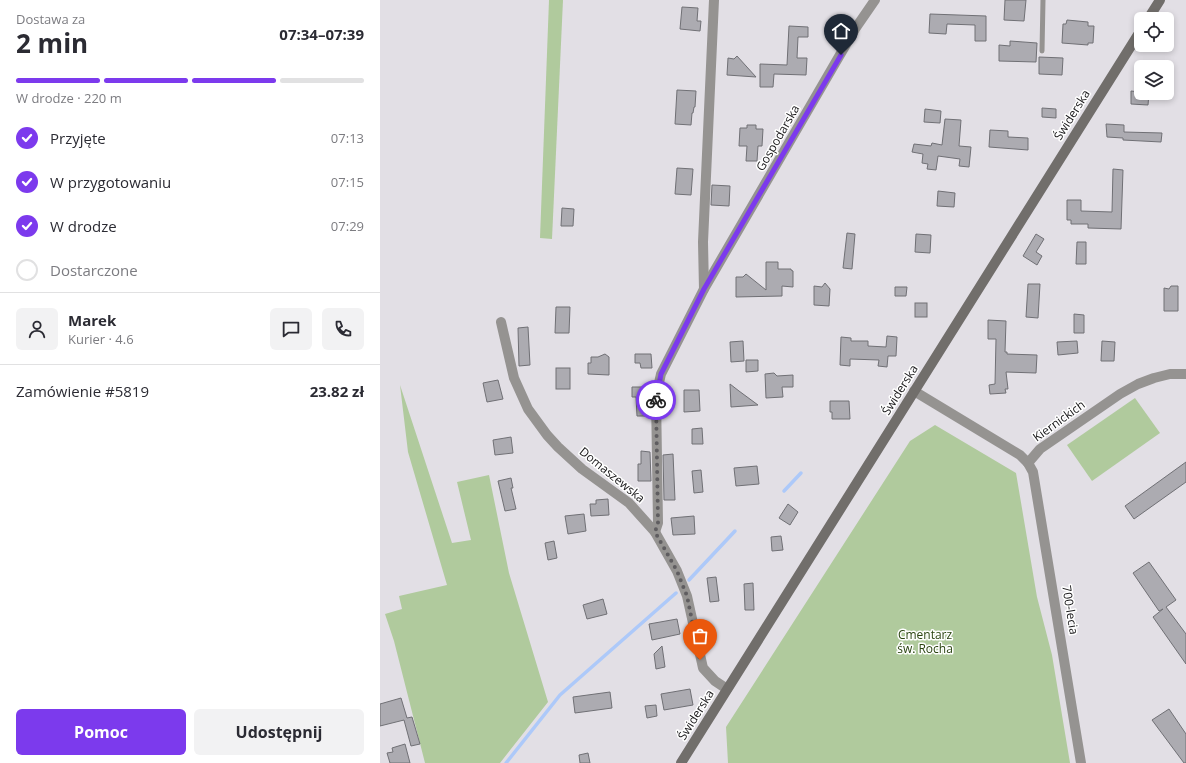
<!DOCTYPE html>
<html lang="pl">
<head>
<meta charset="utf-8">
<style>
  :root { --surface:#fff; --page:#f2f2f3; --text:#2b2b33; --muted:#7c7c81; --line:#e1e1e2; --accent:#7c3aed }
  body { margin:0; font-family:"Open Sans",sans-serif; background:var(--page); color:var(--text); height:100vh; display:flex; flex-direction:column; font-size:15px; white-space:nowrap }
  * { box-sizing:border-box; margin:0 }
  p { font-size:13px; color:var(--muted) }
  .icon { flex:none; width:22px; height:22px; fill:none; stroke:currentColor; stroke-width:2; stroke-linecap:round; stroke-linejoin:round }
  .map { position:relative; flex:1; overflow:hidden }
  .details { display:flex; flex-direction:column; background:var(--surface); width:380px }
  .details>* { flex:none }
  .tools { position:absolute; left:754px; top:12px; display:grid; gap:8px }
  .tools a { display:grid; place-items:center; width:40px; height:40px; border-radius:6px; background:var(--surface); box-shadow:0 2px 6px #0003; font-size:20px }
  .pin { position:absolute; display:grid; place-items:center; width:34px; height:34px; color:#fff; margin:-41px -17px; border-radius:50% 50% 50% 0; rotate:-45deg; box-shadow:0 0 4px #0007 }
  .pin .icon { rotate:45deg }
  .courier { position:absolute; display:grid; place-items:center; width:40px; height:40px; margin:-20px; border:3px solid #7c3aed; border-radius:50%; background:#fff; color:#222; box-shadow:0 1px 5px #0007 }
  .overview em { font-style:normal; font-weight:700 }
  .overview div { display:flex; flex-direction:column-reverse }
  .overview { display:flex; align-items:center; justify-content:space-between; height:68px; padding:0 16px }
  h1 { font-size:26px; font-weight:700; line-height:30px }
  .bar { display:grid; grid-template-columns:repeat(4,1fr); gap:6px 4px; align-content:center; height:48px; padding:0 16px }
  .bar i { height:5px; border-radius:3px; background:var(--line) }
  .bar .on { background:var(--accent) }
  .bar p { grid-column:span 4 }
  .line { display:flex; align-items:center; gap:10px; padding:0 16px; border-top:1px solid var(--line) }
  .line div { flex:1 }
  .round { display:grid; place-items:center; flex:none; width:42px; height:42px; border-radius:6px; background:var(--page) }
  ol { padding:0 16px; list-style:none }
  li { display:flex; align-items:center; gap:12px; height:44px }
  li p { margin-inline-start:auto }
  li .icon { padding:4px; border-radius:50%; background:var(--accent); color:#fff; stroke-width:4 }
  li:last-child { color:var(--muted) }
  li i { width:22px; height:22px; border:2px solid var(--line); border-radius:50% }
  .button { display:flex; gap:8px; margin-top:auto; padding:8px 16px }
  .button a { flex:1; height:46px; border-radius:6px; background:var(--accent); color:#fff; font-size:16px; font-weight:700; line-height:46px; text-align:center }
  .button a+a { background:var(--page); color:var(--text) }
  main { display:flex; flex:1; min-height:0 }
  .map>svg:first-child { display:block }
</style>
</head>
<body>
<main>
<section class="details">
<div class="overview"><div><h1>2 min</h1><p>Dostawa za</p></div><em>07:34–07:39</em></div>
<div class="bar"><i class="on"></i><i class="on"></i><i class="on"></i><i></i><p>W drodze · 220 m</p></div>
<ol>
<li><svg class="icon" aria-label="check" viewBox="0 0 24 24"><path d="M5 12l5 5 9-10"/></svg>Przyjęte<p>07:13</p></li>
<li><svg class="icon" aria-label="check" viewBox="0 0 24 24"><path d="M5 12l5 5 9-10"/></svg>W przygotowaniu<p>07:15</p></li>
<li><svg class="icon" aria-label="check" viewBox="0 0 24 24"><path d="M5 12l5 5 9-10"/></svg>W drodze<p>07:29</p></li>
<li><i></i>Dostarczone</li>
</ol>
<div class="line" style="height:72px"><a class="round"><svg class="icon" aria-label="person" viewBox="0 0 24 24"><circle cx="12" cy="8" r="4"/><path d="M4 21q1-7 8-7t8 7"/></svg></a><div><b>Marek</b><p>Kurier · 4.6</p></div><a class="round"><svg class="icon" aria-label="chat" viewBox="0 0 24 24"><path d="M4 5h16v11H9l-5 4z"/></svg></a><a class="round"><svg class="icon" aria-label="phone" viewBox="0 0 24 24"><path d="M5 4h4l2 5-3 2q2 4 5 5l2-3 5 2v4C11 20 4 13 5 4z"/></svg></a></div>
<div class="line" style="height:52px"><div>Zamówienie #5819</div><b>23.82 zł</b></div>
<div class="button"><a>Pomoc</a><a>Udostępnij</a></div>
</section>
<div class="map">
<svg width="806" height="763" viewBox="0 0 806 763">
  <rect width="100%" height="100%" fill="#e2dfe5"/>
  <g fill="#b0ca9d">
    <path d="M 169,0 L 183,0 L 172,239 L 160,238 Z"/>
    <path d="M 20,385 L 72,543 L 91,540 L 77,482 L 109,475 L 129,573 L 168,702 L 120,763 L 45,763 L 14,641 L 5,614 L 22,609 L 19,596 L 67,585 L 28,452 Z"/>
    <path d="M 755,398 L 780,433 L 712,481 L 687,445 Z"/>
    <path d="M 555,425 L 636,473 L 657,597 L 672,655 L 690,763 L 348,763 L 346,727 L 530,441 Z"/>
  </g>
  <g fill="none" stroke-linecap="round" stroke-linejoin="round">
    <g stroke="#adc9f9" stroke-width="3.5">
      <path d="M 404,491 L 421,473"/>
      <path d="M 309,580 L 355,531"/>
      <path d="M 126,763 L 180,695 L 296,593"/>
    </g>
  </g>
  <g fill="#acabb1" stroke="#707075">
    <path d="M 625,0 L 646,0 L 644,21 L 624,20 Z"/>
    <path d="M 302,7 L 318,8 L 317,21 L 321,21 L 320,31 L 300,29 Z"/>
    <path d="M 550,14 L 606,16 L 606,41 L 595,41 L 595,25 L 567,24 L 566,34 L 549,33 Z"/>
    <path d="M 687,20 L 708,22 L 708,26 L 714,26 L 713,43 L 708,43 L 708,45 L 682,43 L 683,24 L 686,24 Z"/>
    <path d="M 409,26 L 428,27 L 428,37 L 418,37 L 417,58 L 427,58 L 426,75 L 394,74 L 393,87 L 380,87 L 380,64 L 407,65 Z"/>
    <path d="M 630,41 L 657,43 L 656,62 L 619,61 L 619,45 L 630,46 Z"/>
    <path d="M 357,56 L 376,77 L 347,75 L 348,58 L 354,59 Z"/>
    <path d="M 659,57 L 683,58 L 682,75 L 659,74 Z"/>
    <path d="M 297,90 L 316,91 L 315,107 L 314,107 L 313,113 L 312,113 L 311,125 L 295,124 Z"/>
    <path d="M 751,91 L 769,93 L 768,105 L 751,104 Z"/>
    <path d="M 662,108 L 676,109 L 676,118 L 662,117 Z"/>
    <path d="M 545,109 L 561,111 L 560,123 L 544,122 Z"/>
    <path d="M 565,119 L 581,120 L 579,146 L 591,147 L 589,167 L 579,166 L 580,159 L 558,156 L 556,170 L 547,169 L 548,164 L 542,163 L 543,154 L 532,152 L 534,144 L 551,146 L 552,143 L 562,145 Z"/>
    <path d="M 726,124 L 744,125 L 744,132 L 782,133 L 781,142 L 743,140 L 743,138 L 727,137 Z"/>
    <path d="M 367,125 L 376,125 L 376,129 L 383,129 L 382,146 L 378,146 L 377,161 L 366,161 L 367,146 L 359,146 L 360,128 L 367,128 Z"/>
    <path d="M 610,130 L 628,131 L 628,137 L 648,138 L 648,150 L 609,147 Z"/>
    <path d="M 297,168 L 313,169 L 311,195 L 295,194 Z"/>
    <path d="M 733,169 L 743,170 L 741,229 L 708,228 L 708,224 L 691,224 L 691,220 L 687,220 L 687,200 L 701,200 L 701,211 L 732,212 Z"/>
    <path d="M 332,185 L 350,186 L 349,206 L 331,205 Z"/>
    <path d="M 558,191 L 575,193 L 574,207 L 557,206 Z"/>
    <path d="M 182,208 L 194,209 L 193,226 L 181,226 Z"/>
    <path d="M 467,233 L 475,234 L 472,269 L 463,268 Z"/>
    <path d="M 536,234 L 551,235 L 550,253 L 535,252 Z"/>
    <path d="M 656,234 L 664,239 L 656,252 L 662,256 L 657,265 L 643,256 Z"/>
    <path d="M 697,242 L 706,242 L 706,264 L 696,264 Z"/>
    <path d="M 386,262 L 398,262 L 398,269 L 411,269 L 411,270 L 413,271 L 413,287 L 402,286 L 402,296 L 356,297 L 356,277 L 363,277 L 366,274 L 386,290 Z"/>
    <path d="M 445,283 L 450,289 L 449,306 L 434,305 L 434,286 L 442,287 Z"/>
    <path d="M 648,284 L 660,284 L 658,318 L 646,317 Z"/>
    <path d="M 791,286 L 798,286 L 798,311 L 784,311 L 784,288 L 789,289 Z"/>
    <path d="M 515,287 L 527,287 L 526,296 L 515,296 Z"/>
    <rect x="535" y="303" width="12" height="14"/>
    <path d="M 176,307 L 190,307 L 189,333 L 175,333 Z"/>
    <path d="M 694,314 L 704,315 L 704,333 L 694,333 Z"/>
    <path d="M 608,320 L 626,321 L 625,352 L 627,352 L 627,354 L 657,355 L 656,373 L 626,372 L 628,389 L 625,389 L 626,393 L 610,394 L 609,385 L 615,384 L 616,339 L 608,339 Z"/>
    <path d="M 148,327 L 150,365 L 139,366 L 138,328 Z"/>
    <path d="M 507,336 L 517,337 L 516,356 L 508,356 L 507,367 L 498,366 L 499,360 L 470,359 L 470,366 L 460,365 L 461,337 L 471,338 L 471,341 L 488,341 L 488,346 L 506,347 Z"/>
    <path d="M 363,341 L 364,361 L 351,362 L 350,342 Z"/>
    <path d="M 697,341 L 698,353 L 678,355 L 677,342 Z"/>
    <path d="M 722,341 L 735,342 L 734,361 L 721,361 Z"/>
    <path d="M 225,354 L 229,357 L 229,375 L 208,374 L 208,363 L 211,363 L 211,357 L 218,357 Z"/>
    <path d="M 255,354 L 271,354 L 272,368 L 261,368 L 260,363 L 255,363 Z"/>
    <path d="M 366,360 L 378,360 L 378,371 L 366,372 Z"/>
    <rect x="176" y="368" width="14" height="21"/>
    <path d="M 394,373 L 397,376 L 413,375 L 413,387 L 402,387 L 403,397 L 386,398 L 385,374 Z"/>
    <path d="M 118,380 L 123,399 L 107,402 L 103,383 Z"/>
    <path d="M 350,384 L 359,391 L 378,405 L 351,407 Z"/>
    <path d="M 252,387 L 267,387 L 268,416 L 257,416 L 256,397 L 252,397 Z"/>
    <path d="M 304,390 L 319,390 L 320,411 L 304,412 Z"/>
    <path d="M 450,401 L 469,401 L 470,419 L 452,419 L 452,412 L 450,412 Z"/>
    <path d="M 322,428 L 323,444 L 312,444 L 312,429 Z"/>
    <path d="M 131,437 L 133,453 L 115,455 L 113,440 Z"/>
    <path d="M 261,451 L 270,452 L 271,481 L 258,481 L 258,464 L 261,464 Z"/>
    <path d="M 293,454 L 295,500 L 284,500 L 283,455 Z"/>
    <path d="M 806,462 L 806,482 L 754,519 L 745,506 Z"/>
    <path d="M 377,466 L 379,484 L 356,486 L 354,468 Z"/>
    <path d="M 321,470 L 323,492 L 314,493 L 312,471 Z"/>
    <path d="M 131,478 L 133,488 L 131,488 L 136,509 L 125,511 L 118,481 Z"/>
    <path d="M 228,499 L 229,515 L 211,516 L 210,504 L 216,504 L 216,500 Z"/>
    <path d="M 408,504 L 418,512 L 410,525 L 399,518 Z"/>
    <path d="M 204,514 L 206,531 L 188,534 L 185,516 Z"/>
    <path d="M 314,516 L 315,534 L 293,535 L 291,518 Z"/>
    <path d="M 401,536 L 403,550 L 392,551 L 391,537 Z"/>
    <path d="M 174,541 L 177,558 L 168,560 L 165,543 Z"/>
    <path d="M 769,562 L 796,600 L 786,607 L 806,634 L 806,664 L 773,617 L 783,609 L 779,611 L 753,573 Z"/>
    <path d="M 336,577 L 339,601 L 330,602 L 327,578 Z"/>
    <path d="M 373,583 L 374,610 L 365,610 L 364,584 Z"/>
    <path d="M 223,599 L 227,614 L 207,619 L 203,605 Z"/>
    <path d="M 297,619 L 300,634 L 272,640 L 269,624 Z"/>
    <path d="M 282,646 L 285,667 L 276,669 L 274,654 Z"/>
    <path d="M 310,689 L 313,705 L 284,710 L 281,694 Z"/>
    <path d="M 230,692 L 232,708 L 195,713 L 193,697 Z"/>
    <path d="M 21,698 L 27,718 L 32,717 L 40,744 L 31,746 L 24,720 L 0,726 L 0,704 Z"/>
    <path d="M 276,705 L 277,716 L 267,718 L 265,706 Z"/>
    <path d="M 789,709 L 806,734 L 806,763 L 804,763 L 772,720 Z"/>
    <path d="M 25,744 L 30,763 L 10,763 L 7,753 L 13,752 L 12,748 Z"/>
    <path d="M 208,753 L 210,763 L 200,763 L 199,755 Z"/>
  </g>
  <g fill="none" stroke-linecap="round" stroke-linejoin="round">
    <path stroke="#959391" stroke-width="5" d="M 662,51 L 663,0"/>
    <g stroke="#959391" stroke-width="10">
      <path d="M 324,289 L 323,242 L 334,0"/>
      <path d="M 121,322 L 134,378 L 148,409 L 167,435 L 178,447 L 202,469 L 249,503 L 275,532 L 297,571 L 307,596 L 323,668 L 335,681 L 347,689"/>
      <path d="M 648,463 L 660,449 L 740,394 L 758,384 L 774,378 L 790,374 L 806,374"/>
      <path d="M 275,532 L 278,523 L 276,396 L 281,374 L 324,289 L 475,29 L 495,0"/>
    </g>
    <path stroke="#959391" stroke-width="10" d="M 534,391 L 640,455 L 648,463 L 653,472 L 701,763"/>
    <g stroke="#716e6b" stroke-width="10">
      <path d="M 768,19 L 780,0"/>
      <path d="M 301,763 L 761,30"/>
    </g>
  </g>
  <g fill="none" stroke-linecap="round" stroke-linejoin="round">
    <path stroke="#5f5d60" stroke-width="4" stroke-dasharray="0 7.2" d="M 276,400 L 278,523 L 275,532 L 297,571 L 307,596 L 320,660"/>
    <path stroke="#7c3aed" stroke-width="5" d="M 276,400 L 281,374 L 324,289 L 461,55"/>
  </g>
  <g text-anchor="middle" stroke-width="3" stroke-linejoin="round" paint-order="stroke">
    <g font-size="12" fill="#181719" stroke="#fff">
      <text transform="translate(692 115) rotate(-58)" y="4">Świderska</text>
      <text transform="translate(398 138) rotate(-60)" y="4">Gospodarska</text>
      <text transform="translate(520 390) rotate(-58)" y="4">Świderska</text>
      <text transform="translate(679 421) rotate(-36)" y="4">Kiernickich</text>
      <text transform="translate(232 475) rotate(39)" y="4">Domaszewska</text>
      <text transform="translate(690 610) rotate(81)" y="4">700-lecia</text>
      <text transform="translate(316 715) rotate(-58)" y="4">Świderska</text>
    </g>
    <g font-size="12" fill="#2a4410" stroke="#fff">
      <text x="545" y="639">Cmentarz<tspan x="545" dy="14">św. Rocha</tspan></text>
    </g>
  </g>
</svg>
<div class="tools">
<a><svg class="icon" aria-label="locate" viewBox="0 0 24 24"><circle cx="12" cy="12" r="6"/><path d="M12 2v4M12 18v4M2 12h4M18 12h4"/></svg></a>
<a><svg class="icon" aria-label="layers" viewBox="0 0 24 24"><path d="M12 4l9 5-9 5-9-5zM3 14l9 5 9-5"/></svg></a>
</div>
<div class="pin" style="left:320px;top:660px;background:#ea580c"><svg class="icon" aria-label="bag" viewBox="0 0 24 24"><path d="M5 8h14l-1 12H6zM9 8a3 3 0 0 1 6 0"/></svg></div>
<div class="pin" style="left:461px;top:55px;background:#1f2937"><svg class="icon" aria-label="home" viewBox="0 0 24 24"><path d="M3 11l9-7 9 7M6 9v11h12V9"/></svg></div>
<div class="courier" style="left:276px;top:400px"><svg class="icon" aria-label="bike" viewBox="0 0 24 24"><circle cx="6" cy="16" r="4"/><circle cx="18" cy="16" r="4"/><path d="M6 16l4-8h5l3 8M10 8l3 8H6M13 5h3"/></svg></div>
</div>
</main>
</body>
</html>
